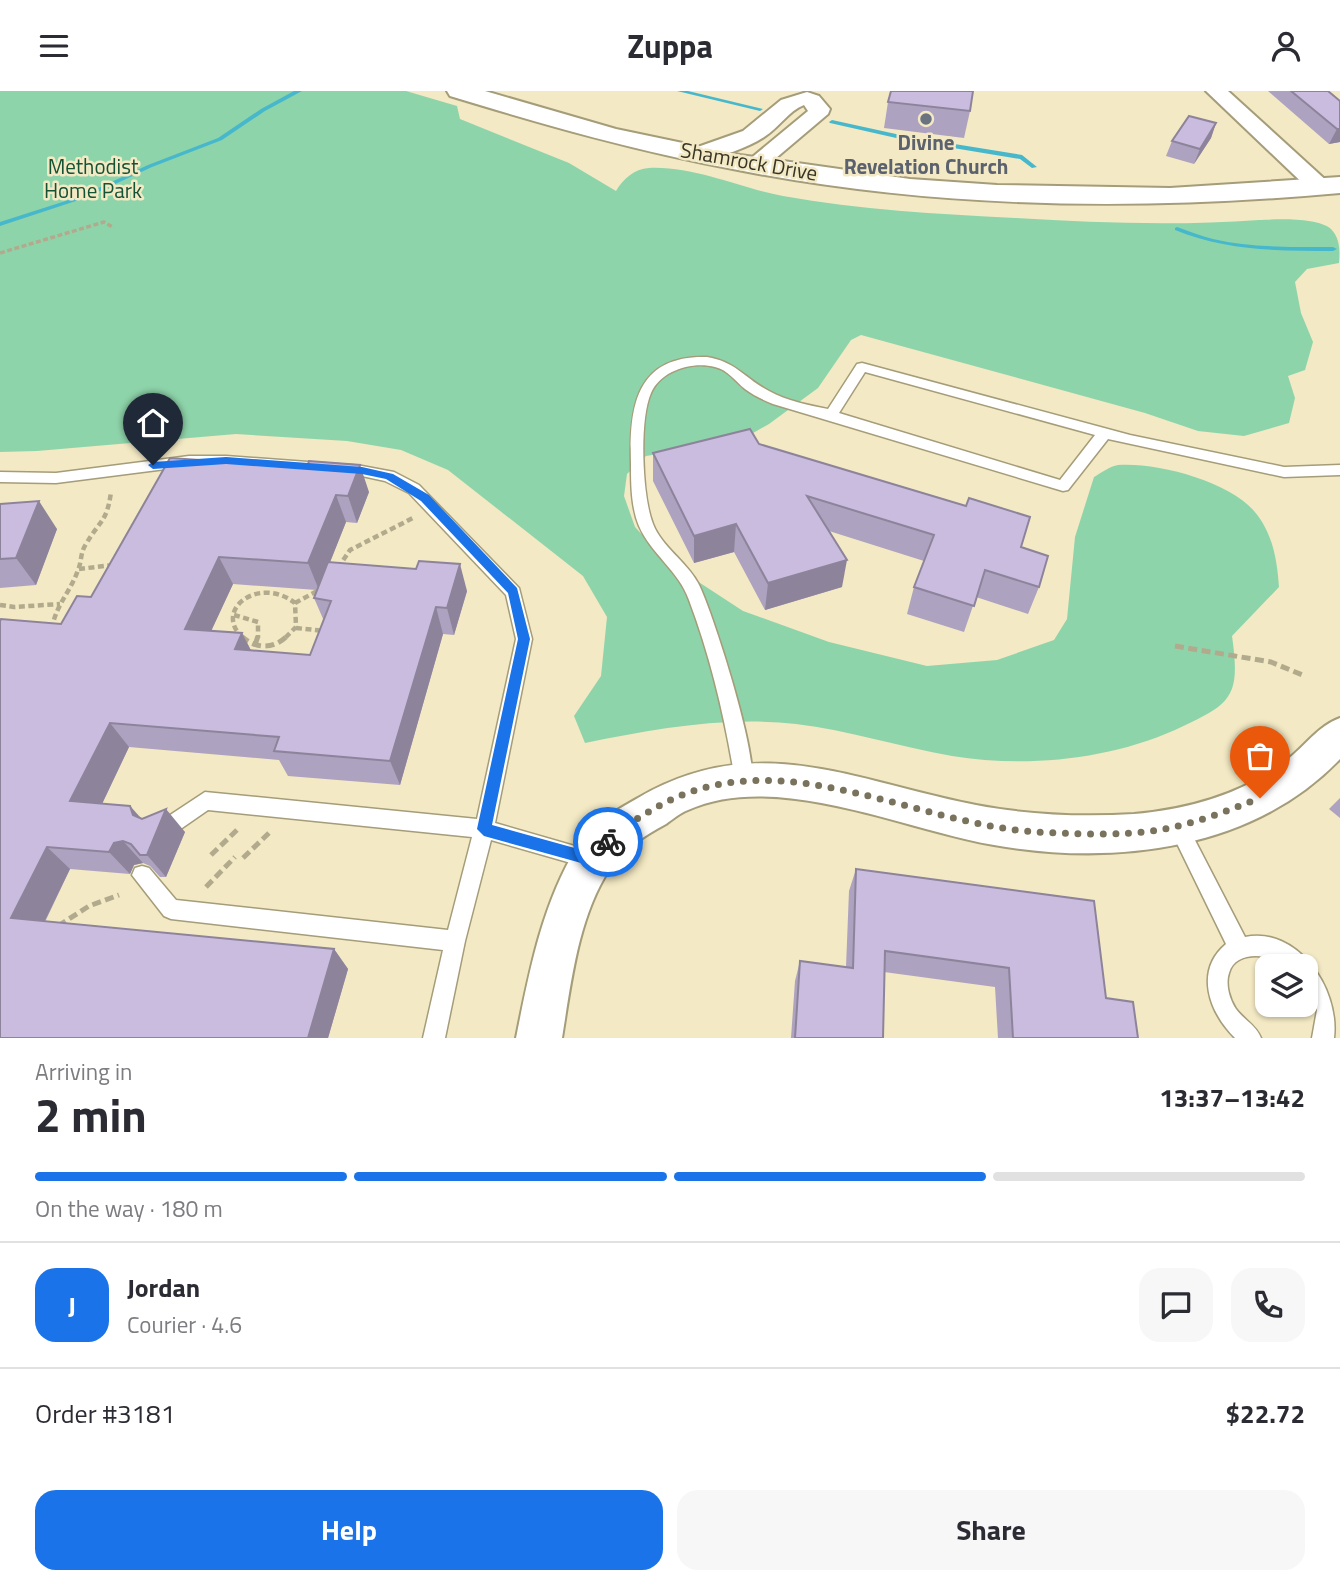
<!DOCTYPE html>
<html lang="en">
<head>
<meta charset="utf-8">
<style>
  :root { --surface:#fff; --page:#f7f7f7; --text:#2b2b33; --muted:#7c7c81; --line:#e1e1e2; --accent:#1a73e8 }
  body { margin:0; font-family:"Titillium Web",sans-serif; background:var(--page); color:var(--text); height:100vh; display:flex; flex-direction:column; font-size:26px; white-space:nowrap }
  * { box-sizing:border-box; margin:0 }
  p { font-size:23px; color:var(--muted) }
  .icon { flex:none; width:38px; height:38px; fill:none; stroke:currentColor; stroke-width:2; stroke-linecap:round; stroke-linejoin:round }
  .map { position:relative; height:947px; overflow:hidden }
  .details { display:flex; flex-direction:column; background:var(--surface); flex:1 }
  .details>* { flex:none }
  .buttons { position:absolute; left:1255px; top:863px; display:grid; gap:14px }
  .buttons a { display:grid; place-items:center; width:63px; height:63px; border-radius:14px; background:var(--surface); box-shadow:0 2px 5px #0004; font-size:35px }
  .pin { position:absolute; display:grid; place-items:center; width:60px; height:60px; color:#fff; margin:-72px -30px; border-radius:50% 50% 50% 0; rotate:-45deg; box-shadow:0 0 7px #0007 }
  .pin .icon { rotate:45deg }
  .courier { position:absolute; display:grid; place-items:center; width:70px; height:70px; margin:-35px; border:5px solid #1a73e8; border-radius:50%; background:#fff; color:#222; box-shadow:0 2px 9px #0007 }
  .headline em { font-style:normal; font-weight:700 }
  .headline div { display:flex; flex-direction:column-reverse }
  .headline { display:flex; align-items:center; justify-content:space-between; height:119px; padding:0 35px }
  h1 { font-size:46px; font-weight:700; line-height:52px }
  .bar { display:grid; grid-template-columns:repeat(4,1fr); gap:10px 7px; align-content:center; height:84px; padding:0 35px }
  .bar i { height:9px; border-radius:5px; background:var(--line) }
  .bar .current { background:var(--accent) }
  .bar p { grid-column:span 4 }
  .line { display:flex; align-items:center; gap:18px; padding:0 35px; border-top:2px solid var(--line) }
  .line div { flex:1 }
  .round { display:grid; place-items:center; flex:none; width:74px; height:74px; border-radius:21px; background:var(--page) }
  .cta { display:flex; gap:14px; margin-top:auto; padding:14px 35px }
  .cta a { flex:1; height:80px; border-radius:21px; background:var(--accent); color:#fff; font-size:28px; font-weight:700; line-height:80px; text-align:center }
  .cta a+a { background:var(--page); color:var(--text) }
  header { display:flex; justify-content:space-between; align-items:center; height:91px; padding:0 35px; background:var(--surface); font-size:32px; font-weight:700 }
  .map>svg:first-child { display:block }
</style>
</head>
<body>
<header><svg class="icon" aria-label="menu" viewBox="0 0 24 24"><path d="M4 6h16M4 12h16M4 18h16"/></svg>Zuppa<svg class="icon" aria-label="person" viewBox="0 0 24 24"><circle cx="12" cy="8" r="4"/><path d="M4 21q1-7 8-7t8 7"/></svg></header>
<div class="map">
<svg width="1340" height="947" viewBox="0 0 1340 947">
  <rect width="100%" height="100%" fill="#f3e9c4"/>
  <path fill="#8ed4aa" d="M 0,0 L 406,0 L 457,15 L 460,28 L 569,72 L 616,100 C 623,88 634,78 649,77 C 695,75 739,97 783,105 C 860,119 937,123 1015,127 C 1096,132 1177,135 1259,129 C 1276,128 1318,126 1331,138 C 1340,147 1340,160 1339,172 L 1307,178 L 1295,191 L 1301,222 L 1313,251 L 1305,279 L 1288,285 L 1295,307 L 1289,332 L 1244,345 L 1198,340 L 1145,322 L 861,244 L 851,249 L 818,297 L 769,333 L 739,350 L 646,365 L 627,383 L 624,405 L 635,436 L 668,471 L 743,520 L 829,551 L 927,575 L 997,569 L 1054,549 L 1067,528 L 1075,446 L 1094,386 C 1101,382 1110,375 1118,374 C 1156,371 1229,390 1254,420 C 1273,442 1277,469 1279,496 L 1232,545 C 1241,608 1231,613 1175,639 C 1107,669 1025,677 952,665 C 900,656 848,639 796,633 C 724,625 655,638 585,652 L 574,625 L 601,585 L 607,526 L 583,485 L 448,379 L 401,359 L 347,350 L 236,343 L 37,360 L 0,361 Z"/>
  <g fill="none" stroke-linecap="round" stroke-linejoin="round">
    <g fill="#47b8cc" fill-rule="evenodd">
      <path d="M 294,0 L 302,0 L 265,20 L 222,49 L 152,76 L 85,107 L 0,135 L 0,131 L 81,105 L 148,74 L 218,47 L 261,18 Z"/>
      <path d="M 677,0 L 688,0 L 763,18 L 760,20 Z"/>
      <path d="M 832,29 L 905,45 L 1022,64 L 1037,76 L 1032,77 L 1020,68 L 905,49 L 830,32 L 829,31 Z"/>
      <path d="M 1177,136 C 1189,140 1201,145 1213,148 C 1252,157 1293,156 1333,156 L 1337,158 L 1333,160 C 1279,160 1226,160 1175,139 L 1175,137 Z"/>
    </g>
    <defs>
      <g id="service">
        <path d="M 707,266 C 737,271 745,288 769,300 C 787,310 808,314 828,318 L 857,273 L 862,272 L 1130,344 L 1284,376 L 1340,374 L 1340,384 L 1284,386 L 1108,348 L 1068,399 L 1063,400 L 773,313 C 763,309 753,304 745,298 C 735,290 728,279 715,276 C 693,270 661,279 651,302 C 639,329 642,405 653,433 C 662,456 686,470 698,492 C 712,518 761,672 751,695 L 744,697 L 737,695 L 735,689 C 725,628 711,567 689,509 C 679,480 651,463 639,435 C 631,416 631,392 631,372 C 629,314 637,264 707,266 ZM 865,281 L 1095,344 L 1060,389 L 839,322 Z"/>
        <path d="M 189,365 L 226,365 L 362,375 L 394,381 L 419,394 L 519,497 L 532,548 L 495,732 L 592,760 L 599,763 L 602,769 L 599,775 L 592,778 L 491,749 L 465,850 L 445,947 L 423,947 L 443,859 L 171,828 L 164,825 L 132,784 L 135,777 L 142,775 L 149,777 L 176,809 L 448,839 L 472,746 L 208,719 L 169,746 L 162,749 L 155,746 L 152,740 L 155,734 L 205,701 L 477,728 L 516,548 L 506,504 L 409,402 L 385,390 L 362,385 L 226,375 L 189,375 L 56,392 L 0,391 L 0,381 L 56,382 Z"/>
        <path d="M 1177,725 L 1184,728 L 1245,846 C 1296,835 1340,896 1334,947 L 1312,947 L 1317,919 L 1314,906 L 1306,893 L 1306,875 C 1299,875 1290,877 1284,875 C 1282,875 1276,870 1274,869 C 1259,862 1234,863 1229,882 C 1225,894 1230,909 1236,918 C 1244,929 1256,934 1261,947 L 1235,947 C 1209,921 1194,880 1226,853 L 1168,734 L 1170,728 Z"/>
      </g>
      <g id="minor">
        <path d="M 1206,0 L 1228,0 L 1329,92 L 1333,97 L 1329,102 L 1313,102 Z"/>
        <path d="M 807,1 L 819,5 L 830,18 L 828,23 L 763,78 L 747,78 L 744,73 L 808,20 L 804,14 C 788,20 779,37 764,46 C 746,58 721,65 700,70 L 692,68 L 689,63 L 692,58 L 743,40 L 781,9 Z"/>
        <path d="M 1340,627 L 1340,668 C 1252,760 1114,775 994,754 C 904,739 777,679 688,719 C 680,722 673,728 666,733 C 644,745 623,758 609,779 C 578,827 571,892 562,947 L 516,947 C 529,882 542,813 577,756 C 591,733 615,720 638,707 C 757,637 855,691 976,714 C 1028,724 1082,726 1134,723 C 1189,718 1243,703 1287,669 C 1305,655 1318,635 1340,627 Z"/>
      </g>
      <path id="tertiary" d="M 447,0 L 485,0 L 616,38 L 740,64 L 910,88 L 997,94 L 1170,97 L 1340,86 L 1340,102 C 1139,120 936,118 738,79 C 640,61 545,34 450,5 Z"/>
    </defs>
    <use href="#service" stroke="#a59c79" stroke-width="3"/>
    <use href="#minor" stroke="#a59c79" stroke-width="4"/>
    <use href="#tertiary" stroke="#a59c79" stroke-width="4"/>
    <path stroke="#b2aa8d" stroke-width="3.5" stroke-dasharray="5 2.5" stroke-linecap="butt" d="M 0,162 L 104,131 L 114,137"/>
    <g stroke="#b2aa8d" stroke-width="4.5" stroke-dasharray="6 3.5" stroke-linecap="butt">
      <path d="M 338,477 L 350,459 L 413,427"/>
      <path d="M 79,478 L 113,474"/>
      <path d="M 295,512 L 319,499"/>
      <path d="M 0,514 L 14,516 L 60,513"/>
      <path d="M 234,524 L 258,531 L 258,547"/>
      <path d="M 296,537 L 325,540"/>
      <path d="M 52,538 C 55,515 71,500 78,479 C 82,470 80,462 86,453 C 100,429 107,431 111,401"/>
      <path d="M 243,547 C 212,519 259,484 295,512 L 296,536 L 285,547"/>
    </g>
    <g stroke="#b2aa8d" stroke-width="5" stroke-dasharray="9 4.5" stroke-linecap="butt">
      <path d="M 241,545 C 256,558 273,559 287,545"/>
      <path d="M 255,554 L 258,545"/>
      <path d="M 1175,555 L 1271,571 L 1305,585"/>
      <path d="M 211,764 L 238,738"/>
      <path d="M 243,767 L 270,741"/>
      <path d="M 206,796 L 235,766"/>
      <path d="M 58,835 L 89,815 L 119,804"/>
    </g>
    <use href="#service" fill="#fff" fill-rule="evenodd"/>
    <use href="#minor" fill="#fff" fill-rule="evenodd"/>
    <use href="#tertiary" fill="#fff" fill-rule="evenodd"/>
  </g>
  <g fill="#ada2bf" fill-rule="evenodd">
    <path d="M 1268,0 L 1328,0 L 1340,51 L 1329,53 Z"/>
    <path d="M 888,11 L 970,20 L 964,47 L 884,37 Z"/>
    <path d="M 1216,32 L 1211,47 L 1194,73 L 1166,65 L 1172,50 Z"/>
    <path d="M 759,353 L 1021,456 L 1039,496 L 1028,523 L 976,506 L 964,541 L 907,523 L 914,496 L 924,470 L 829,440 L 842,496 L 765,519 L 734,461 L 694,472 L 653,390 L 653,362 Z"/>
    <path d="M 170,367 L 369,401 L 357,432 L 346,431 L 330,471 L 467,500 L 454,544 L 443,543 L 400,694 L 288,685 L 279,669 L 129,656 L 102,713 L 130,715 L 142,728 L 185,741 L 166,786 L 160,786 L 150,775 L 143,772 L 134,774 L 130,783 L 70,778 L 45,831 L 334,858 L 348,878 L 328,947 L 0,947 L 61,533 L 91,506 ZM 233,493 L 317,499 L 314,507 L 324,530 L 310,564 L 251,560 L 242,542 L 211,540 Z"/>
    <path d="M 0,413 L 57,438 L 36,494 L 0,497 Z"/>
    <path d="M 1340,707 L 1340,727 L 1329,718 Z"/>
    <path d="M 856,778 L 1106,907 L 1138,947 L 998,947 L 995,896 L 884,881 L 883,947 L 791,947 L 795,890 L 800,870 L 846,876 L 849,800 Z"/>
  </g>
  <g fill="#8d849b">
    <path d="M 1216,32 L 1211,47 L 1194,73 L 1200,58 Z"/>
    <path d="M 1337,38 L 1340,38 L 1340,51 L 1329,53 Z"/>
    <path d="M 360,374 L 369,401 L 357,432 L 348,405 Z"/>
    <path d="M 336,404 L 346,431 L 319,499 L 308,472 Z"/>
    <path d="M 39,410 L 57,438 L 36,494 L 16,467 Z"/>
    <path d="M 736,433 L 734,461 L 694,472 L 694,445 Z"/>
    <path d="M 219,466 L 233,493 L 200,564 L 185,538 Z"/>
    <path d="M 847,469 L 842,496 L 765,519 L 768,492 Z"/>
    <path d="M 460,473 L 467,500 L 454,544 L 447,517 Z"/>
    <path d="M 436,516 L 443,543 L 400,694 L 390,670 Z"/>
    <path d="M 242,542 L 256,569 L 235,558 Z"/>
    <path d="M 110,632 L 129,656 L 92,734 L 70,710 Z"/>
    <path d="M 130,715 L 150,738 L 133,724 Z"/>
    <path d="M 166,718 L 185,741 L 166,786 L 147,764 Z"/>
    <path d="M 123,750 L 143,772 L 134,774 L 130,783 L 109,761 L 114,752 Z"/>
    <path d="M 47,756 L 70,778 L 36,848 L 11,827 Z"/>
    <path d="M 334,858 L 348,878 L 328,947 L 308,947 Z"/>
  </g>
  <g fill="#c9bcde" stroke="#8d849b" stroke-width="2">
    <path d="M 891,0 L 973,0 L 970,20 L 888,11 Z"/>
    <path d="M 1291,0 L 1328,0 L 1340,10 L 1340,38 L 1337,38 Z"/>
    <path d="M 1189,25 L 1216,32 L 1200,58 L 1172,50 Z"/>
    <path d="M 750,338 L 759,353 L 966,415 L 969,407 L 1030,426 L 1021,456 L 1048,465 L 1039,496 L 985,479 L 974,515 L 914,496 L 934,444 L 807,405 L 847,469 L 768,492 L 736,433 L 694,445 L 653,362 Z"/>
    <path d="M 170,367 L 307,376 L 309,370 L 360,374 L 348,405 L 336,404 L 308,472 L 219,466 L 185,538 L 242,542 L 235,558 L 310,564 L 331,510 L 314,507 L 328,471 L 416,478 L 419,470 L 460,473 L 447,517 L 436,516 L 390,670 L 274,660 L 279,646 L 110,632 L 70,710 L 130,715 L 133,724 L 142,728 L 166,718 L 147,764 L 140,764 L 131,753 L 123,750 L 114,752 L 109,761 L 47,756 L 11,827 L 334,858 L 308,947 L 0,947 L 0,530 L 1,528 L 61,533 L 77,505 L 91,506 Z"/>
    <path d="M 39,410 L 16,467 L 0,468 L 0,413 Z"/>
    <path d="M 856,778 L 1094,810 L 1106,907 L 1133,911 L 1138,947 L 1013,947 L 1009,877 L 885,860 L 883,947 L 795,947 L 800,870 L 853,877 Z"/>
  </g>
  <path fill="#1a73e8" d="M 226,366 L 362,376 L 393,383 L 429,404 L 517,497 L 530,548 L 492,734 L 589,761 L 603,747 L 612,747 L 612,756 L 592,775 L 484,745 L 477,738 L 518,548 L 508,502 L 421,410 L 386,388 L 362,383 L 226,373 L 153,378 L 148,374 L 153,371 Z"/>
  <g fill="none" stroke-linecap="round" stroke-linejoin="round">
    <path stroke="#79735d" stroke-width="7" stroke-dasharray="0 12.6" d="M 608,751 C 622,736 641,725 659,715 C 781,648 911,733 1037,741 C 1074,743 1122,745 1159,739 C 1194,733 1227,720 1260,707"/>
  </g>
  <circle fill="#6b7280" stroke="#f3e9c4" stroke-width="2.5" cx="926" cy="28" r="7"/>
  <g text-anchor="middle" stroke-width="5" stroke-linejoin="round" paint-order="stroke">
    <g font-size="21" font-weight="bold" fill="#5b616d" stroke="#f3e9c4">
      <text x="926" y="59">Divine<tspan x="926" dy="24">Revelation Church</tspan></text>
    </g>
    <g font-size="21" fill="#383426" stroke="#f3e9c4">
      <text transform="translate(749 71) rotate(10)" y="7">Shamrock Drive</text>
    </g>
    <g font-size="21" fill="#145234" stroke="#f3e9c4">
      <text x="93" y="83">Methodist<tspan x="93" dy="24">Home Park</tspan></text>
    </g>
  </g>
</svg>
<div class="buttons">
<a><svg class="icon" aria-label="layers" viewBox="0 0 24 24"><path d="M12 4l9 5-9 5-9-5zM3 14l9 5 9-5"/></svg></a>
</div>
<div class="pin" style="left:1260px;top:707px;background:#ea580c"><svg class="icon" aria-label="bag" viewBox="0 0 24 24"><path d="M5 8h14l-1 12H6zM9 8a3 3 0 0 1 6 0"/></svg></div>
<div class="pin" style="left:153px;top:374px;background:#1f2937"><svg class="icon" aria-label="home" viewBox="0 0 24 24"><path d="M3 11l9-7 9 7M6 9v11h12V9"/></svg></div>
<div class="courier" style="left:608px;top:751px"><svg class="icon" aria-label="bike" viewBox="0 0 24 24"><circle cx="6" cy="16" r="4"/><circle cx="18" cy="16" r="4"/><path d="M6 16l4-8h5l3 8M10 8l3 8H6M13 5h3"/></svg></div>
</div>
<section class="details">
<div class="headline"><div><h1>2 min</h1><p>Arriving in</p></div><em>13:37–13:42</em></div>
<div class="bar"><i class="current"></i><i class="current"></i><i class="current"></i><i></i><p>On the way · 180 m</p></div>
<div class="line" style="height:126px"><b class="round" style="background:var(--accent);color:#fff">J</b><div><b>Jordan</b><p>Courier · 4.6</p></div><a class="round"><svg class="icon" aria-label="chat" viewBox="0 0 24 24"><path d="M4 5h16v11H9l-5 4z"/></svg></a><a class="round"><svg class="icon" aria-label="phone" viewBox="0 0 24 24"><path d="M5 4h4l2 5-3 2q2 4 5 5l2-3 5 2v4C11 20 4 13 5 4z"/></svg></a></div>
<div class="line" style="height:91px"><div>Order #3181</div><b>$22.72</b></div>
<div class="cta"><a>Help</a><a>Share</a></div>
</section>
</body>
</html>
